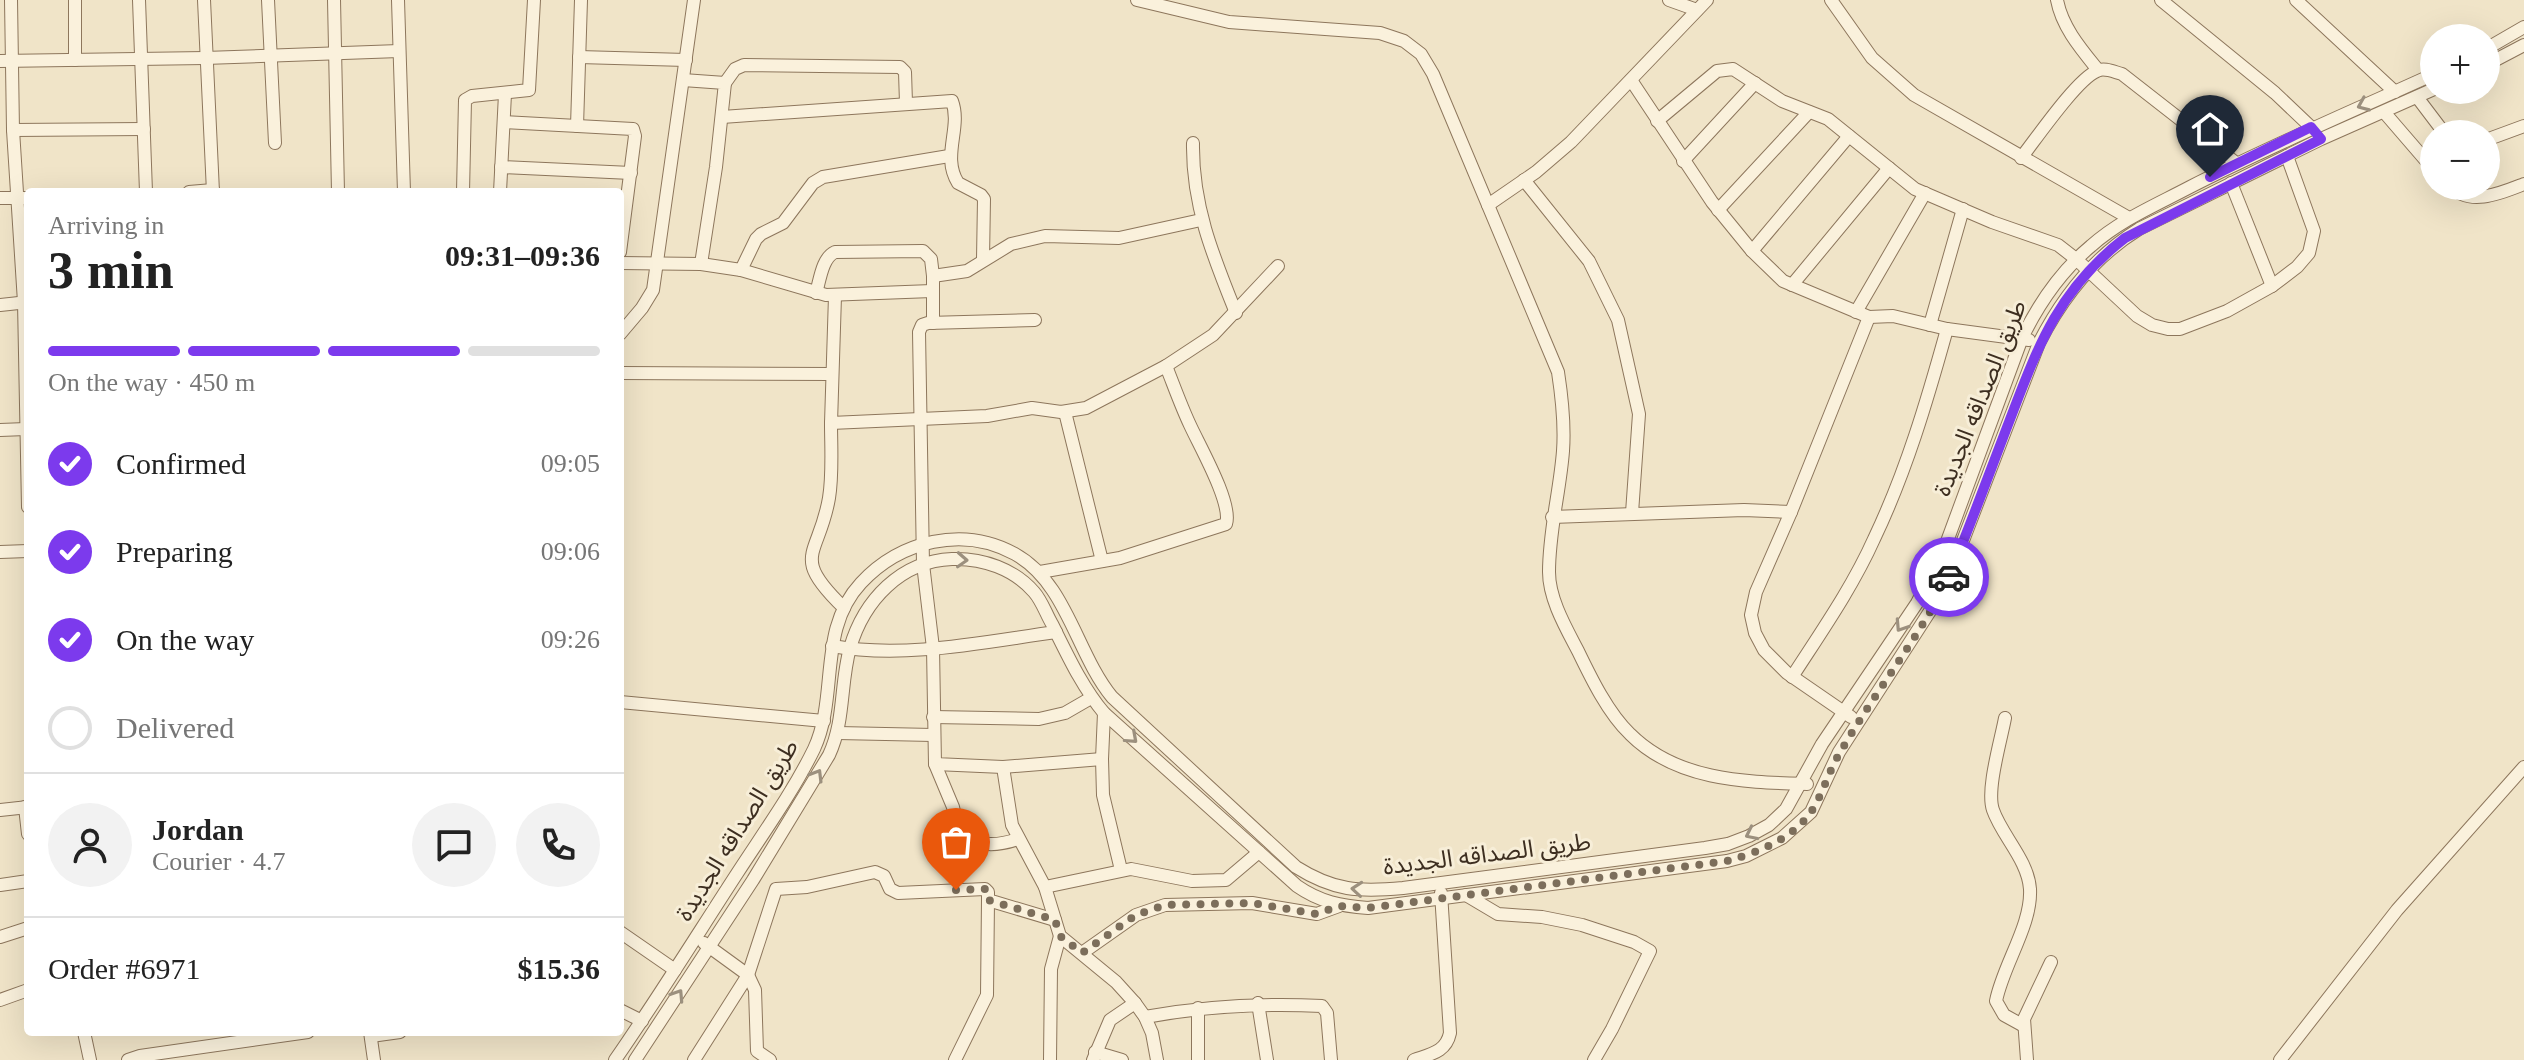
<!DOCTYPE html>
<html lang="en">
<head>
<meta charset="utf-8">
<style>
  :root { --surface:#fff; --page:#f2f2f2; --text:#222; --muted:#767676; --line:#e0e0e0; --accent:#7c3aed }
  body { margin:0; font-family:"Times New Roman","Noto Sans Arabic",serif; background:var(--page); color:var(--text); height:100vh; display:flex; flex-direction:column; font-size:30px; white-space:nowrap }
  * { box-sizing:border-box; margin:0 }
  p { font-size:26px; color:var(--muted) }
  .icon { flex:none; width:44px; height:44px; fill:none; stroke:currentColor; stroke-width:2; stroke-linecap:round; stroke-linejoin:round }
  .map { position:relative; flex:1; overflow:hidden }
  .drawer { position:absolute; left:24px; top:188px; width:600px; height:848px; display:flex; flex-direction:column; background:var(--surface); border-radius:8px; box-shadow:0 8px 32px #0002 }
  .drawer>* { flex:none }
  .controls { position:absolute; left:2420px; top:24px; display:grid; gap:16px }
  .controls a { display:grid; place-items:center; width:80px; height:80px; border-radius:50%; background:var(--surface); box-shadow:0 8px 32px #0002; font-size:40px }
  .pin { position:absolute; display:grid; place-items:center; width:68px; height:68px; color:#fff; margin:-82px -34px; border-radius:50% 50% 50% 0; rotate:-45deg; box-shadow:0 0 8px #0007 }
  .pin .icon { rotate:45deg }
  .courier { position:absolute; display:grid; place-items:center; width:80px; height:80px; margin:-40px; border:6px solid #7c3aed; border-radius:50%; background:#fff; color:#222; box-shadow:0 2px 10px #0007 }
  .overview em { font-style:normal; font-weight:600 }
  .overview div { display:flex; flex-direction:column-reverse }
  .overview { display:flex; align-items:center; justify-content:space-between; height:136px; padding:0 24px }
  h1 { font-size:52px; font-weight:600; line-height:60px }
  .bar { display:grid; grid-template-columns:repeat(4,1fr); gap:12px 8px; align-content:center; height:96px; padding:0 24px }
  .bar i { height:10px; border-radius:6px; background:var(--line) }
  .bar .active { background:var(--accent) }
  .bar p { grid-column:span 4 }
  .line { display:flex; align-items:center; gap:20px; padding:0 24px; border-top:2px solid var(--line) }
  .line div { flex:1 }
  .round { display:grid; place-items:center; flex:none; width:84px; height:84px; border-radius:42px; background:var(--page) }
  ol { padding:0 24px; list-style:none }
  li { display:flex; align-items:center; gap:24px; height:88px }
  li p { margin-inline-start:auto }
  li .icon { padding:8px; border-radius:50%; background:var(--accent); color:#fff; stroke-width:4 }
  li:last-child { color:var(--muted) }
  li i { width:44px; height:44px; border:4px solid var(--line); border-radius:50% }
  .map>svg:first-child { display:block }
</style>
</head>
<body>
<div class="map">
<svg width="2524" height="1060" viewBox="0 0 2524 1060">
  <rect width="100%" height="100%" fill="#f0e4c8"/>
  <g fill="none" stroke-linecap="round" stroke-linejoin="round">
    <defs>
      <g id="minor">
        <path d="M 11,0 L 13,130 L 24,302 L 28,507"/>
        <path d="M 75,0 L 75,60"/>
        <path d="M 139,0 L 146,192"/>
        <path d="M 204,0 L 213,192"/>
        <path d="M 268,0 L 275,143"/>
        <path d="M 334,0 L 338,192"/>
        <path d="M 398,0 L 404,192"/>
        <path d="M 1137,0 L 1229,22 L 1380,33 L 1404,41 L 1421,54 L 1433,74 L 1558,372 C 1562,398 1565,424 1563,451 C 1560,491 1549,530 1549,572 C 1549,599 1566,628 1578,651 C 1591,678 1608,713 1630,734 C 1677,781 1745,782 1807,784"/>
        <path d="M 1669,0 L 1697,10"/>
        <path d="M 1831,0 L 1872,58 L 1914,95 L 2129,218"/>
        <path d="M 2057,0 C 2062,27 2081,49 2098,70"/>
        <path d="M 2161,0 L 2275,93 L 2314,130"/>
        <path d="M 2296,0 L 2395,92"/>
        <path d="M 2486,49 L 2524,27"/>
        <path d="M 579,57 L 686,60"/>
        <path d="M 0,61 L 205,58 L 399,51"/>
        <path d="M 2486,65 L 2524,45"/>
        <path d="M 683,80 L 725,83 L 716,167 L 701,264"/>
        <path d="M 1631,80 L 1712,202 L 1752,251 L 1783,281 L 1869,317 L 1893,316 L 1947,329 L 2029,340"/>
        <path d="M 725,83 L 735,69 L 744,65 L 900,67 L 905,72 L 906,103"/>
        <path d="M 2417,97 L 2445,134"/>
        <path d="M 2384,112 L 2434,170"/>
        <path d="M 722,117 L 952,101 C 962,128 941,156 958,183 L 981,195 L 984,199 L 983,259"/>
        <path d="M 1657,121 L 1717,71 L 1733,69 L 1782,101 L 1828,119 L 1915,189 L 1992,222 L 2058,245 L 2076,259 L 2137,316 L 2152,325 L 2168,329 L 2180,329 L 2227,311 L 2272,286 L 2297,267 L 2309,253 L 2314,231 L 2287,156"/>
        <path d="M 504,122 L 633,129 L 635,136 L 620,252"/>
        <path d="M 577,126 L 581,0"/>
        <path d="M 13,130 L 144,129"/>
        <path d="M 2486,140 L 2524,126"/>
        <path d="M 1193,143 C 1192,205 1213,256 1236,313"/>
        <path d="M 2021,158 C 2036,139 2077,79 2097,71 C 2104,67 2114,72 2122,74 L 2236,163"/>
        <path d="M 1683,161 L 1755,83"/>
        <path d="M 501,167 L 631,173"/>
        <path d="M 1524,180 L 1589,261 L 1618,320 L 1639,414 L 1632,513"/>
        <path d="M 2231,183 L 2272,286"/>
        <path d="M 2450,186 C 2470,207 2501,193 2524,184"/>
        <path d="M 189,192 L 213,190"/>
        <path d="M 463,192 L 465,100 L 472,96 L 529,90 L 534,0"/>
        <path d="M 500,192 L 505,94"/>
        <path d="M 0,198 L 28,198"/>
        <path d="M 1488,205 L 1536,172 L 1571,142 L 1707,0"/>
        <path d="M 1718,210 L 1809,112"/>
        <path d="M 1752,251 L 1849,136"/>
        <path d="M 620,263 L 701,264 L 741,270 L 826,295 L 932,291"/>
        <path d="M 741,270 L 756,239 L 761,234 L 783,223 L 813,183 L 823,177 L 949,156"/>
        <path d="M 1792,285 L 1889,168"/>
        <path d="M 816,293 C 820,280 822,258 835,252 L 923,251 L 931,259 L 933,276"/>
        <path d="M 835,296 L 831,423 L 987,416 L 1032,408 L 1061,412 L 1086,408 L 1166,366 L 1213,335 L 1278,266"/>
        <path d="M 0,305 L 28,302"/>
        <path d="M 1856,312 L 1925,193"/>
        <path d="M 1035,320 L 928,323 L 922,325 L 919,332 L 923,564 L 933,648 L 935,764 L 1003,767 L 1102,759"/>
        <path d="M 933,323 L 933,276 L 967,271 L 1011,244 L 1045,236 L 1119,238 L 1201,220"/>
        <path d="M 1930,325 L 1963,209"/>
        <path d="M 620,334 L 642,308 L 653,290 L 694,0"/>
        <path d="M 620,373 L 832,374"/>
        <path d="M 1065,412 L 1102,561"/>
        <path d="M 831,423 C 831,447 833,474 829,498 C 819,557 789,555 844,608"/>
        <path d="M 0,430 L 26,429"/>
        <path d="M 1552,517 L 1744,510 L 1791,512"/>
        <path d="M 0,552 L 28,551"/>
        <path d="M 1040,572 L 1120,558 L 1226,524 C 1233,504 1199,445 1190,425 C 1181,406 1174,386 1166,366"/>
        <path d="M 832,646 C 905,659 983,642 1056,632"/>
        <path d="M 1792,677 C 1821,632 1852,588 1874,539 C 1906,472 1927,401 1947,329"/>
        <path d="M 620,702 L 824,721"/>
        <path d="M 1104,713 L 1102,759 L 1103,795 L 1121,870"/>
        <path d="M 933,717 L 1039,719 L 1065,713 L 1091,698"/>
        <path d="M 1851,717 L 1787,673 L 1764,650 L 1755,633 L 1751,615 L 1756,592 L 1791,512 L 1869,317"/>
        <path d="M 2005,718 C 2001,740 1986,790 1993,810 C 2002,836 2028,860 2030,889 C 2032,925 2003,965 1996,1001 L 2004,1015 L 2024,1026"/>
        <path d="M 838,733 L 933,735"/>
        <path d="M 935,764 L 953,807 L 959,834 C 977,847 998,846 1018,839"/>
        <path d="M 1003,767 L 1012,825 L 1045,887 L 1060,936 L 1116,982 L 1135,1003 L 1145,1017 L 1152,1033 L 1157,1060"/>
        <path d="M 25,807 L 28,834"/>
        <path d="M 0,810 L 28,807"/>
        <path d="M 0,885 L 28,881"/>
        <path d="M 1045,887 L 1131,869 L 1192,881 L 1226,880 L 1259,852"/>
        <path d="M 1466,895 L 1498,914 L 1542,917 L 1582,925 L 1634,942 L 1650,951 L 1612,1029 L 1594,1060"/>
        <path d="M 620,932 L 675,970"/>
        <path d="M 0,937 L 28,928"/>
        <path d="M 704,943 L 748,975 L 755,990 L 757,1051 L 770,1060"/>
        <path d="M 1082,953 L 1136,915 L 1165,905 L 1252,903 L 1317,914 L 1339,906"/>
        <path d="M 0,1000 L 28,990"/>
        <path d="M 1258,1003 L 1267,1060"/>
        <path d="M 620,1010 L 642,1021"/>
        <path d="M 1145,1017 C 1205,1006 1261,1003 1322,1006 L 1327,1013 L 1331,1060"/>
        <path d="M 84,1032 L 90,1060"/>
        <path d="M 370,1032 L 374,1060"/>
        <path d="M 371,1036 L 400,1032"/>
        <path d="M 1095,1052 L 1122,1060"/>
        <path d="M 128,1060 L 140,1056 L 308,1032"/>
        <path d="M 615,1060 C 658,998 697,935 738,872 C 764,832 793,792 814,749 C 839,695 817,630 861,583 C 900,541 963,525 1015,554 C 1067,583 1076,653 1112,697 L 1296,867 C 1334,891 1359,892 1403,888 L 1705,848 L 1728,844 L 1749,836 L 1769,825 L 1786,809 L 1822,744 L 1917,603 L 1942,555 L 2022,338 C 2039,303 2061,271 2091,246 C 2120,220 2156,205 2190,187 C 2270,146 2353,111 2434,74"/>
        <path d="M 635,1060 L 753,880 L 829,755 C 845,721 840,684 850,648 C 864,600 901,561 952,559 C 983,558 1014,569 1034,592 C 1042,601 1046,614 1052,624 C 1067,654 1082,687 1104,713 L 1297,886 C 1320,902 1341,906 1368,908 L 1727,861 L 1746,856 L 1782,838 L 1811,812 L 1839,752 L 1932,608 L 1949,577 L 2039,343 C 2062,298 2095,256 2139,229 L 2321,139 L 2434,89"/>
        <path d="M 694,1060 L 748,975 L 776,889 L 807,887 L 875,872 L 884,876 L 890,889 L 898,893 L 985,889 L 988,892 L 988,900 L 1055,920"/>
        <path d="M 955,1060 L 987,995 L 988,900"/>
        <path d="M 1050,1060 L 1051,969 L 1060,936"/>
        <path d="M 1093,1060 L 1110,1020 L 1135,1003"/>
        <path d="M 1198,1060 L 1198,1008"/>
        <path d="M 1414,1060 C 1431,1054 1446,1052 1450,1033 L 1441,893"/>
        <path d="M 2027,1060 L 2024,1019 L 2051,962"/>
        <path d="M 2280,1060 L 2397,910 L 2524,767"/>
      </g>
    </defs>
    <use href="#minor" stroke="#8d765c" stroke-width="14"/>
    <use href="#minor" stroke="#faf1dc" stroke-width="12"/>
  </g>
  <defs><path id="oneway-chevron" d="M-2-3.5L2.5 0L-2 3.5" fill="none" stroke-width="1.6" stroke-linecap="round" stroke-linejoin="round" transform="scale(2)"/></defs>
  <g stroke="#9c907e">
    <use href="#oneway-chevron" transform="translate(2363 105) rotate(157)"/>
    <use href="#oneway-chevron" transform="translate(962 560) rotate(3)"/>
    <use href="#oneway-chevron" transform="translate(1901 626) rotate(123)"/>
    <use href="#oneway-chevron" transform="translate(1132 738) rotate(42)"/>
    <use href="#oneway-chevron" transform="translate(817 775) rotate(-59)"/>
    <use href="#oneway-chevron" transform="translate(1751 834) rotate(154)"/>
    <use href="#oneway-chevron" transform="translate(1357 889) rotate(-175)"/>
    <use href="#oneway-chevron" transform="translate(678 995) rotate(-57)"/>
  </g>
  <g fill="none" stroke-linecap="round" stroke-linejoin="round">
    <path stroke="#7c6e5b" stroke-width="8" stroke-dasharray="0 14.4" d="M 956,890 L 985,889 L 988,892 L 988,900 L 1055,920 L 1060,936 L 1082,953 L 1136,915 L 1165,905 L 1252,903 L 1317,914 L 1339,906 L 1368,908 L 1727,861 C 1757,853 1792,839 1811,812 C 1823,794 1829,770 1841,751 C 1875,692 1919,638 1949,577"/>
    <path stroke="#7c3aed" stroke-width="10" d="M 1949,577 C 1970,526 1989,474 2009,422 C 2038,346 2058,290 2125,238 L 2321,139 L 2311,127 L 2210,177"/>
  </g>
  <g text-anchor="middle" stroke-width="6" stroke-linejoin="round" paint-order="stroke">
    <g font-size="24" fill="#3d2e20" stroke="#f7eed8">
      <text transform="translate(1980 398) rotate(-68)" y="8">طريق الصداقه الجديدة</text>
      <text transform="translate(737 830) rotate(-58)" y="8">طريق الصداقه الجديدة</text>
      <text transform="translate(1487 854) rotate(-7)" y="8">طريق الصداقه الجديدة</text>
    </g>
  </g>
</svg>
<div class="controls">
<a>+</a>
<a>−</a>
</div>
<div class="pin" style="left:956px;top:890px;background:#ea580c"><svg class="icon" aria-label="bag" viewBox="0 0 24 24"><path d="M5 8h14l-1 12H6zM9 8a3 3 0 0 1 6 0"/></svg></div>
<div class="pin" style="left:2210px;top:177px;background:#1f2937"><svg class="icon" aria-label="home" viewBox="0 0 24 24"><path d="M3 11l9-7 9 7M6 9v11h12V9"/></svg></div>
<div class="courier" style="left:1949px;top:577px"><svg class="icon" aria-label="car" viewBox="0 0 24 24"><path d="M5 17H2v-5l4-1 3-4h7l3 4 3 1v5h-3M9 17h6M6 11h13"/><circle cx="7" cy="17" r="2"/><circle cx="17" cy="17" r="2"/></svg></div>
<section class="drawer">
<div class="overview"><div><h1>3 min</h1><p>Arriving in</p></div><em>09:31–09:36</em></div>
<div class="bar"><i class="active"></i><i class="active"></i><i class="active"></i><i></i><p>On the way · 450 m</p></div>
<ol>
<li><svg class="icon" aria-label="check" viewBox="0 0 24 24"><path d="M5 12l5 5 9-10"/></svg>Confirmed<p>09:05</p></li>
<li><svg class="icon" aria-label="check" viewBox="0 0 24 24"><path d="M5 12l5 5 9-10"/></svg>Preparing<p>09:06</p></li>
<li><svg class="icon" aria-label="check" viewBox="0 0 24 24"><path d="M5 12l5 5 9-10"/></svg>On the way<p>09:26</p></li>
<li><i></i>Delivered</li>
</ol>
<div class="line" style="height:144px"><a class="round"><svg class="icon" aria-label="person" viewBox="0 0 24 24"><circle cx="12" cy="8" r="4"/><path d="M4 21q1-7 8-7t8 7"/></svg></a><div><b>Jordan</b><p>Courier · 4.7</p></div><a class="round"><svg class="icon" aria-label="chat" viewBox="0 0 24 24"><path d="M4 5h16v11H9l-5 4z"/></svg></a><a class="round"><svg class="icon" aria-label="phone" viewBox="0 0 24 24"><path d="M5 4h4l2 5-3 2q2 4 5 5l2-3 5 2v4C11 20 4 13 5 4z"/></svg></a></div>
<div class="line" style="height:104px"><div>Order #6971</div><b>$15.36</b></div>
</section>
</div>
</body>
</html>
